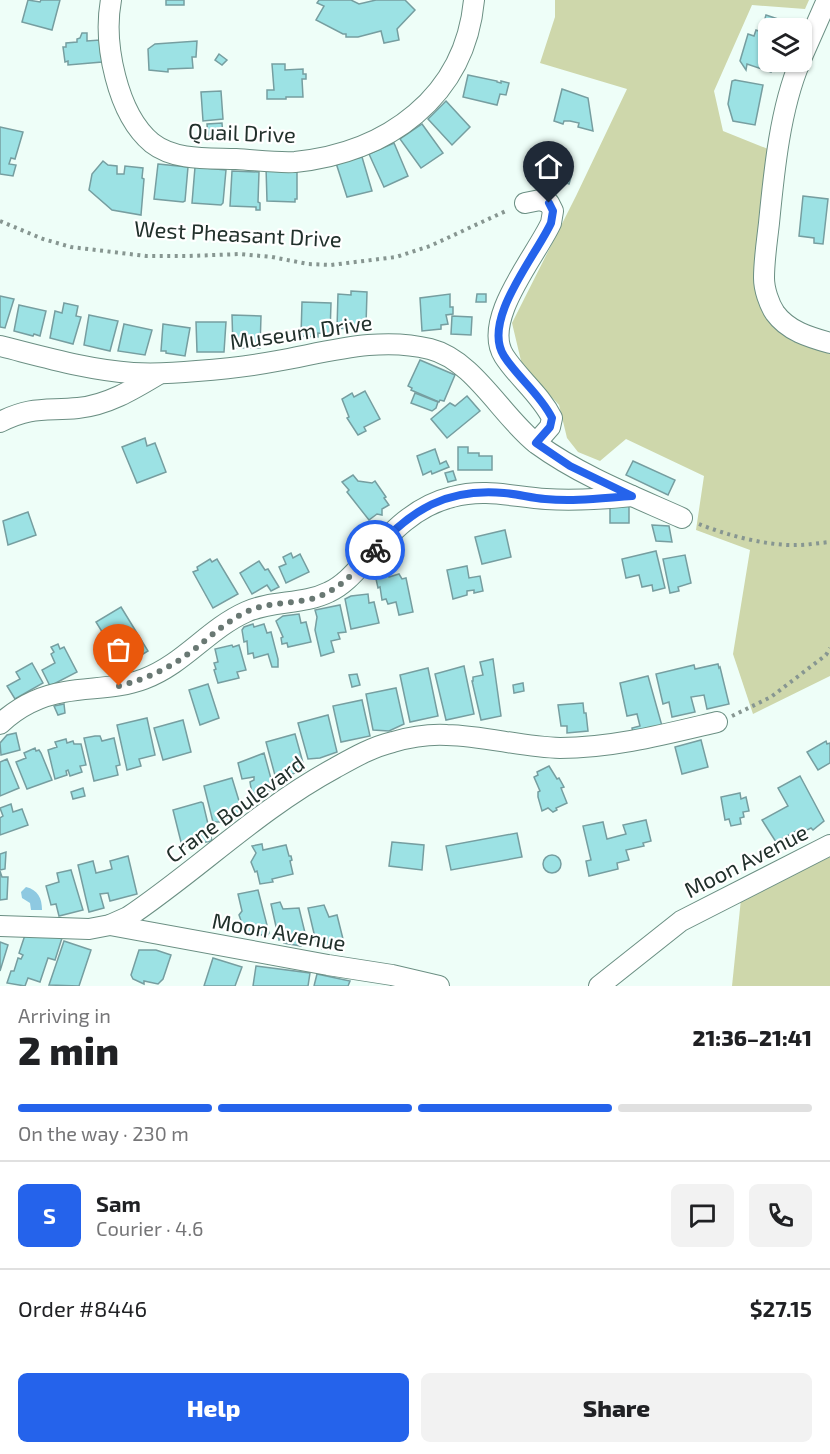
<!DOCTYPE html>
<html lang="en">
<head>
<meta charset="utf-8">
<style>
  :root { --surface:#fff; --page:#f2f2f2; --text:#202124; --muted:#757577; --line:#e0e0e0; --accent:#2563eb }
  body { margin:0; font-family:"Exo 2",sans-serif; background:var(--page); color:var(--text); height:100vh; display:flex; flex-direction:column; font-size:22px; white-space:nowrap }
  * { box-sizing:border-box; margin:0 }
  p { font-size:20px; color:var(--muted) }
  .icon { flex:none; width:33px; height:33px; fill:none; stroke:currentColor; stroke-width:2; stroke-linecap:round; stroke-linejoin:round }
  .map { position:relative; height:986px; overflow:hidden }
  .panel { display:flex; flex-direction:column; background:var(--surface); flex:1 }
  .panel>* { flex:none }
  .controls { position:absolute; left:758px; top:18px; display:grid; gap:12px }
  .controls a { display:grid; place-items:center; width:54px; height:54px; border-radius:9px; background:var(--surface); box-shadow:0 2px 4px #0004; font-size:30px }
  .pin { position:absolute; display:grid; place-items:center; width:51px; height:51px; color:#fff; margin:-62px -26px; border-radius:50% 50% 50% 0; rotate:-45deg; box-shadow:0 0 6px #0007 }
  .pin .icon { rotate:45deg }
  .courier { position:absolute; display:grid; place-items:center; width:60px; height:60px; margin:-30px; border:4px solid #2563eb; border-radius:50%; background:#fff; color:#222; box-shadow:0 2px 8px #0007 }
  .summary em { font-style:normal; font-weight:800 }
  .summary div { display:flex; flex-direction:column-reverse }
  .summary { display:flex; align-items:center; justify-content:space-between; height:102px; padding:0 18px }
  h1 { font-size:39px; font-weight:800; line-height:45px }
  .bar { display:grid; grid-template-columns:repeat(4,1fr); gap:9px 6px; align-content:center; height:72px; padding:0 18px }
  .bar i { height:8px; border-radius:4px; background:var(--line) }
  .bar .selected { background:var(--accent) }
  .bar p { grid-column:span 4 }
  .line { display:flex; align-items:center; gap:15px; padding:0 18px; border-top:2px solid var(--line) }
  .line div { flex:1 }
  .round { display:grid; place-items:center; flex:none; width:63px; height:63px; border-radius:9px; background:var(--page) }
  .primary-button { display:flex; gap:12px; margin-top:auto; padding:12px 18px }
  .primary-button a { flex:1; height:69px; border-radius:9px; background:var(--accent); color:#fff; font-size:24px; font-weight:800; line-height:69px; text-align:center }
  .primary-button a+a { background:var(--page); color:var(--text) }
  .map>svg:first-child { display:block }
</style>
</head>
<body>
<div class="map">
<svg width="830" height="986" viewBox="0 0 830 986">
  <rect width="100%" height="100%" fill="#eefef8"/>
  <g fill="#ced7ab">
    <path d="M 555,0 L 809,0 L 805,9 L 752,5 L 714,91 L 723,131 L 768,149 L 772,322 L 792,341 L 830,354 L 830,676 L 753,714 L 733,654 L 750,550 L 696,530 L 704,476 L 626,439 L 600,461 L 578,452 L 567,438 L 559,405 L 522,365 L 512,323 L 576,196 L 627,89 L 540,63 L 555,17 Z"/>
    <path d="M 830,857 L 830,986 L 732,986 L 741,899 Z"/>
  </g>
  <path fill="#8ec9e1" d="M 26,887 C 38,890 42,898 42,910 L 31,910 L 30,903 L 22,898 L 21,892 Z"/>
  <g fill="#9ce2e4" stroke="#769ea0" stroke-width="1.5">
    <path d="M 28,0 L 40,2 L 41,0 L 60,0 L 52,30 L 22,22 Z"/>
    <rect x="166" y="0" width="18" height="5"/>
    <path d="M 319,0 L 351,0 L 359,4 L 376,0 L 405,0 L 415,10 L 397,29 L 399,40 L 384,43 L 381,31 L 358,37 L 346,37 L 346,34 L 343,34 L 316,20 L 324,6 L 317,3 Z"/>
    <path d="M 766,15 L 787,22 L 785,28 L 768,28 L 768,62 L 774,62 L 771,72 L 747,64 L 746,70 L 740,61 L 748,34 L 754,36 L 756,30 L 761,32 Z"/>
    <path d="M 82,33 L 87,33 L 87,41 L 100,40 L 101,42 L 102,62 L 68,65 L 68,61 L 65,62 L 63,47 L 66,47 L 66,43 L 77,42 L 77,39 L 80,38 Z"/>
    <path d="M 197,41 L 196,57 L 192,57 L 193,68 L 168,69 L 168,72 L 149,70 L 148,49 L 155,44 Z"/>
    <path d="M 219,54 L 227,60 L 222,65 L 215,60 Z"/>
    <path d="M 272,64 L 285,64 L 285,70 L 303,69 L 303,74 L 306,74 L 306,79 L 302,79 L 303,97 L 286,97 L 286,99 L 267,99 L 267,90 L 274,90 Z"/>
    <path d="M 468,75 L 497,81 L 497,82 L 501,83 L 501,81 L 509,83 L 506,95 L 500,94 L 497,105 L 463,97 Z"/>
    <path d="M 735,80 L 763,85 L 755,125 L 733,121 L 728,104 L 732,81 Z"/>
    <path d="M 562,89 L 588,98 L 593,131 L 578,127 L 579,123 L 570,121 L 564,121 L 563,124 L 554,121 Z"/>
    <path d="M 221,91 L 223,119 L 203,121 L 201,92 Z"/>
    <path d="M 446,101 L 470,127 L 452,145 L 428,119 Z"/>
    <path d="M 222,123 L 223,136 L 208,137 L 207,124 Z"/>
    <path d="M 422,124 L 443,153 L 421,168 L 400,139 Z"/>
    <path d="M 0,127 L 23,132 L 15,159 L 11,158 L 9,164 L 16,165 L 13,176 L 0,174 Z"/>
    <path d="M 394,143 L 408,176 L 384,187 L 369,154 Z"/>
    <path d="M 362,157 L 372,191 L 347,197 L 336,163 Z"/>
    <path d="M 103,161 L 108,165 L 117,166 L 117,174 L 124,174 L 125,166 L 143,168 L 142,178 L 144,179 L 141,215 L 112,210 L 89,190 L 92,174 Z"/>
    <path d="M 158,164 L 188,167 L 185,201 L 183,202 L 154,199 Z"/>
    <path d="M 297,166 L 297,199 L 295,199 L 295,202 L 267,201 L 266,167 Z"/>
    <path d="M 195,167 L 226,170 L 223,203 L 221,205 L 192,203 Z"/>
    <path d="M 554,168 L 572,174 L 569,184 L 551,177 Z"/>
    <path d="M 232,171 L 259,172 L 258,202 L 260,203 L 260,210 L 256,210 L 256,207 L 230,206 Z"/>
    <path d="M 803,196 L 828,199 L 823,244 L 814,243 L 814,238 L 799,236 Z"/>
    <path d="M 351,291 L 367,292 L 366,325 L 349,325 L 349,329 L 337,328 L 338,294 L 351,295 Z"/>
    <path d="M 450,294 L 450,307 L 453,307 L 453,314 L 446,315 L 448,324 L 441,325 L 441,329 L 422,331 L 420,298 Z"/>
    <path d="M 477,294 L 486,294 L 486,302 L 476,302 Z"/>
    <path d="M 0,296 L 14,299 L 5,328 L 0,327 Z"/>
    <path d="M 302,302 L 331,303 L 330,334 L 318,333 L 318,337 L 301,336 Z"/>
    <path d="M 64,303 L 78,306 L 76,316 L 81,317 L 73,344 L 50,338 L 55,311 L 62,313 Z"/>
    <path d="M 19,305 L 46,311 L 40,336 L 34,334 L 33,336 L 14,331 Z"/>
    <path d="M 89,315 L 118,321 L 110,351 L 84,345 Z"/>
    <path d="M 232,315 L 261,316 L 260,348 L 249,348 L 249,345 L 244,345 L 244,348 L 233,348 Z"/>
    <path d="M 452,316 L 472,317 L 471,335 L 451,334 Z"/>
    <path d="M 196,322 L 226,322 L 224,352 L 197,352 Z"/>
    <path d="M 124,324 L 152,330 L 145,355 L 118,351 Z"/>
    <path d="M 163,324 L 190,328 L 185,356 L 166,353 L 166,351 L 161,351 Z"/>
    <path d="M 420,360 L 455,375 L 444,401 L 440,400 L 439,402 L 411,390 L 412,388 L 408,386 Z"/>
    <path d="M 365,391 L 380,419 L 364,427 L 366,431 L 358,435 L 347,418 L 349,417 L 342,399 L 352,393 L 354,397 Z"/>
    <path d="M 415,393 L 438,402 L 436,408 L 432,411 L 411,403 Z"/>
    <path d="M 467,396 L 480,411 L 447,438 L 431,419 L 450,403 L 455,406 Z"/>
    <path d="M 145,438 L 147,446 L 155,443 L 166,472 L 137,483 L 122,447 Z"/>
    <path d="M 458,447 L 468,447 L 468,453 L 479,453 L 479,456 L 492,456 L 492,470 L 458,470 Z"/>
    <path d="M 435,449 L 440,464 L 446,461 L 449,467 L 432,474 L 431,471 L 423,475 L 417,456 Z"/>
    <path d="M 633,461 L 675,480 L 668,495 L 626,475 Z"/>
    <path d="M 453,471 L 456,480 L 448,482 L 445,473 Z"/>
    <path d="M 353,475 L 358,481 L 372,483 L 375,481 L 386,497 L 384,498 L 389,505 L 382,509 L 382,515 L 377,514 L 369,520 L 347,492 L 349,490 L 342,482 Z"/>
    <rect x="610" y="506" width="19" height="17"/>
    <path d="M 28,512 L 36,535 L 8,545 L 3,521 Z"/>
    <path d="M 652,525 L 669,526 L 672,542 L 656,541 Z"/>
    <path d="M 505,530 L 511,557 L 482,564 L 475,537 Z"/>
    <path d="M 656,551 L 665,588 L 653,591 L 652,585 L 642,587 L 639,575 L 626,578 L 622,559 Z"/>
    <path d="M 291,553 L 293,558 L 300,554 L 309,572 L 286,583 L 279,567 L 286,564 L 283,557 Z"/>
    <path d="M 685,555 L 691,583 L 678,587 L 679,591 L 670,593 L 663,559 Z"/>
    <path d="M 210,559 L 212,562 L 217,559 L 238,594 L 213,608 L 193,572 L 198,570 L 197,567 Z"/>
    <path d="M 259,561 L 265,570 L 268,569 L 279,587 L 271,591 L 267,585 L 252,594 L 240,573 Z"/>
    <path d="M 467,566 L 469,578 L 480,576 L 483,591 L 474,593 L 474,590 L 467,591 L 467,595 L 453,599 L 447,570 Z"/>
    <path d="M 386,571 L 389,577 L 399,574 L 402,579 L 406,578 L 413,612 L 399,615 L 396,602 L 388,604 L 386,599 L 382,600 L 380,587 L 378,588 L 376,579 L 377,575 Z"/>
    <path d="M 368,594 L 369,603 L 374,602 L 379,623 L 351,629 L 345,599 L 351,596 Z"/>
    <path d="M 340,605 L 346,632 L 338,633 L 340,639 L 331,641 L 334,652 L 321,656 L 315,630 L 317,617 L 315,610 Z"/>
    <path d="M 121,607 L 148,651 L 132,661 L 126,651 L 117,656 L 96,622 Z"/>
    <path d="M 299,614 L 301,623 L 306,622 L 311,642 L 288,647 L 287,643 L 282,644 L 281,638 L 283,637 L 276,621 L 283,616 Z"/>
    <path d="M 253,624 L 254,627 L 264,624 L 267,633 L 271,632 L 278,659 L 278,667 L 272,667 L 268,654 L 254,658 L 253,653 L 248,654 L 247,641 L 244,642 L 242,630 L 244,627 Z"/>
    <path d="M 58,644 L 60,649 L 64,647 L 77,672 L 50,686 L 42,670 L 55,663 L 51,654 L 54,652 L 51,647 Z"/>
    <path d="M 232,645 L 233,647 L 239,645 L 246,670 L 237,672 L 239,678 L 218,683 L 214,670 L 216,669 L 214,663 L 218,662 L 215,649 Z"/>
    <path d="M 493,659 L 501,716 L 481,720 L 472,681 L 473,681 L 473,677 L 483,675 L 480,662 Z"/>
    <path d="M 32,663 L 43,683 L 15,699 L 7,686 L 20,679 L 16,672 Z"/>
    <path d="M 718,664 L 719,668 L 720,667 L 729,704 L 707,709 L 704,695 L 691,697 L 695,712 L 672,717 L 669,702 L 663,704 L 656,674 L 694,665 L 695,669 Z"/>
    <path d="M 464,666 L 474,714 L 446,720 L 435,674 Z"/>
    <path d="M 428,668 L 438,716 L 410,722 L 400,675 Z"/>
    <path d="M 357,674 L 360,685 L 352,687 L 349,675 Z"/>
    <path d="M 648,676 L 662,726 L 633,733 L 632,728 L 640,726 L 637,714 L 627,716 L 620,683 Z"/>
    <path d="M 523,683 L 524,691 L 514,693 L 513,685 Z"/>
    <path d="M 208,684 L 219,718 L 200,725 L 189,690 Z"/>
    <path d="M 396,688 L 404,724 L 389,731 L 373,730 L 366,694 Z"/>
    <path d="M 362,700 L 370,736 L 341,742 L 333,706 Z"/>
    <path d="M 583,703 L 584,713 L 586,713 L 588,731 L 567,733 L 567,726 L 561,726 L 558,705 Z"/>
    <path d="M 64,704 L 65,713 L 58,715 L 54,706 Z"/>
    <path d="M 328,715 L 337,752 L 320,758 L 308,759 L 298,723 Z"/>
    <path d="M 147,718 L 155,755 L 139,759 L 141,766 L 127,770 L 117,725 Z"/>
    <path d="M 183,720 L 191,752 L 163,760 L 154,728 Z"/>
    <path d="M 16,733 L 20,750 L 1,755 L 0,743 L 7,735 Z"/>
    <path d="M 295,734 L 305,770 L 276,779 L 266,742 Z"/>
    <path d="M 95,736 L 100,736 L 102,741 L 114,738 L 120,765 L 116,766 L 118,775 L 94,781 L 84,738 Z"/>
    <path d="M 66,739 L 67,743 L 73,741 L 74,744 L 81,744 L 86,765 L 80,766 L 82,772 L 70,776 L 68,770 L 66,771 L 67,775 L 55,779 L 48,750 L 57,747 L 55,742 Z"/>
    <path d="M 701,740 L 708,767 L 682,774 L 675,747 Z"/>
    <path d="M 826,741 L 827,744 L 830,743 L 830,763 L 818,770 L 807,752 Z"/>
    <path d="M 35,748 L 36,751 L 39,750 L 41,753 L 52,780 L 27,789 L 16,762 L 26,758 L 24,753 Z"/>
    <path d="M 264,753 L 273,786 L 269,787 L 270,791 L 257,800 L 255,793 L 252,794 L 250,782 L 254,780 L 254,777 L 242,779 L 238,763 Z"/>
    <path d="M 7,759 L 19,788 L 0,796 L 0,762 Z"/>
    <path d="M 549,766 L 557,779 L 559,778 L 564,787 L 561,788 L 567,803 L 556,808 L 557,810 L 553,812 L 548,808 L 542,811 L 538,797 L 538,792 L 540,791 L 534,777 L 538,775 L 537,772 Z"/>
    <path d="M 800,776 L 824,821 L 813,830 L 811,828 L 805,831 L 798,830 L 776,842 L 762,820 L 788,806 L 778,788 Z"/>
    <path d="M 232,778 L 243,814 L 229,822 L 213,822 L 204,786 Z"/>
    <path d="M 83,788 L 85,796 L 73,799 L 71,792 Z"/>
    <path d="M 740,793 L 741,799 L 746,797 L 749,811 L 743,812 L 744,817 L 740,818 L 741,824 L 731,826 L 729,819 L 725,820 L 721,797 Z"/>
    <path d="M 201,802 L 203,803 L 212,841 L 196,844 L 197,846 L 182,846 L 173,810 Z"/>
    <path d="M 11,804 L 13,812 L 22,809 L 28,825 L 0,835 L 0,818 L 3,816 L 0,808 Z"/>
    <path d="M 646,820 L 651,841 L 643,843 L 644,846 L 626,850 L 629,860 L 617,863 L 618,869 L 589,876 L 586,861 L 591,860 L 583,826 L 603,822 L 607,839 L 626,834 L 623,825 Z"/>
    <path d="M 517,833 L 522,857 L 451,870 L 446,846 Z"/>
    <path d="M 392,842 L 424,845 L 422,870 L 389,866 Z"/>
    <path d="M 262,844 L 263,850 L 286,845 L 289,856 L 291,856 L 292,860 L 290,861 L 293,874 L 272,879 L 273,882 L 260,884 L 257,871 L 255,872 L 251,862 L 256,853 L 252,846 Z"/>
    <path d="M 6,852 L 5,869 L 0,870 L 0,854 Z"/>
    <circle cx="552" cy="864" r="9"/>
    <path d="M 128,856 L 137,894 L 110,901 L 108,893 L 100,894 L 104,908 L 89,912 L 78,865 L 93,861 L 96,873 L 112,869 L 110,861 Z"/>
    <path d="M 71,870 L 83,910 L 59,916 L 56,904 L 51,905 L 46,886 L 59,882 L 57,873 Z"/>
    <path d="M 0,871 L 2,877 L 8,877 L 7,899 L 0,900 Z"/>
    <path d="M 258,890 L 269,933 L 267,936 L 245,932 L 239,915 L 242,911 L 238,894 Z"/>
    <path d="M 280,902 L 283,909 L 299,908 L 306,937 L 301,938 L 301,946 L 284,943 L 283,939 L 279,940 L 271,904 Z"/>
    <path d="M 324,905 L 329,917 L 337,915 L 344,943 L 329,947 L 329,950 L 322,949 L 321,945 L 317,946 L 308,908 Z"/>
    <path d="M 45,934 L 62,938 L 55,960 L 48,958 L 40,982 L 28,978 L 25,986 L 7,983 L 11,971 L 14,971 L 18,958 L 21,959 L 23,955 L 19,953 L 25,935 Z"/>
    <path d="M 64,941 L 91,950 L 79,986 L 49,985 Z"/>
    <path d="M 0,942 L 8,945 L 0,971 Z"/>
    <path d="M 139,950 L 156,950 L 171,955 L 163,979 L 158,984 L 144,981 L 144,984 L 133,979 L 131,975 Z"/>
    <path d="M 213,958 L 242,967 L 235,986 L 204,986 Z"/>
    <path d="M 256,966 L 310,973 L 308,986 L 253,986 Z"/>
    <path d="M 317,974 L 350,981 L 348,986 L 314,986 Z"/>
  </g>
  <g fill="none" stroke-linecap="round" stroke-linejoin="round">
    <defs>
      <g id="street">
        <path d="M 111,0 C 103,43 117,114 152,143 C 175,161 209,158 236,159 C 255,160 276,163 295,162 C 387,153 465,97 474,0"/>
        <path d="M 801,59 L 827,0"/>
        <path d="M 800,62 C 780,109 774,172 769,223 C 767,241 764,260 764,278 C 764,289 769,304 775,313 C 788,331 809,337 830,343"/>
        <path d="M 525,203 L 540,200 L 549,203 L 553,211 L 551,223 C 536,256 481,320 504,356 C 518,378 540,394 552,418 L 550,427 L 536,443"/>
        <path d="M 0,346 C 44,357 88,370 133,373 C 154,374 176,373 197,371 C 223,369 251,366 277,361 C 328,352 379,336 430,349 C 474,360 502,417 537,444 C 581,476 633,496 682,518"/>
        <path d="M 0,422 C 32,406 45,411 78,408 C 108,405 134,389 159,374"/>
        <path d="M 0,724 C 17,708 40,696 64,692 C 91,687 118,689 144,679 C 184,664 208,629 246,612 C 272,600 303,605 329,592 C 344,585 355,572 366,560 C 391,532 415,506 452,497 C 485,488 514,497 546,499 C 575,501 603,499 632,496"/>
        <path d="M 110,925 L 328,965 L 392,975 L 439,986"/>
        <path d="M 0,926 L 89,929 L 110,925 L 128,917 C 198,870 259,809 335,768 C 353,758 372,747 393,742 C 410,737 429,734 447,735 C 485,736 522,747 560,748 C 613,748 666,734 717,722"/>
        <path d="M 599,986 L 681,921 L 830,845"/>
      </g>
    </defs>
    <use href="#street" stroke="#6b8f83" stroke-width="22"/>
    <g stroke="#879691" stroke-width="4" stroke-dasharray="3 4.5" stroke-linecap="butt">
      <path d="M 0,221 L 43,239 L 71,247 L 146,256 L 189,256 L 240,254 L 272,257 L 308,264 L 331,265 L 396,257 L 430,246 L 508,210"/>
      <path d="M 699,524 C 726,535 767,546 797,545 C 808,545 819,543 830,542"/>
      <path d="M 732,716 L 771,697 L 826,655 L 830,648"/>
    </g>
    <use href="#street" stroke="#fff" stroke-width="20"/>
  </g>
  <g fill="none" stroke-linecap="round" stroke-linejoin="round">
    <path stroke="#697873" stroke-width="6" stroke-dasharray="0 10.8" d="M 119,686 C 146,679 170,668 192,651 C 210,637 223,624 244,613 C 263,603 285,604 306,600 C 336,595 356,571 375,550"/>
    <path stroke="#2563eb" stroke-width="8" d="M 375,550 C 412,509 447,488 504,493 C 518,494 531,498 545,499 C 574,502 603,498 632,496 L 570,466 L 536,443 L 550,427 L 552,418 C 540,394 518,378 504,356 C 481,320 536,256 551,223 L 553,211 L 549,203"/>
  </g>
  <g text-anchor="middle" stroke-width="4.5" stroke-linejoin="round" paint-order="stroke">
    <g font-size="22" fill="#21302b" stroke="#fff">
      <text transform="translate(242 133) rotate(2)" y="8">Quail Drive</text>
      <text transform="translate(238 234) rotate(3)" y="8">West Pheasant Drive</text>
      <text transform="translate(301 332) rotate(-8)" y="8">Museum Drive</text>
      <text transform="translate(235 809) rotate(-36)" y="8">Crane Boulevard</text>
      <text transform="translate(746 861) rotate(-27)" y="8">Moon Avenue</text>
      <text transform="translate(279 932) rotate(10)" y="8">Moon Avenue</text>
    </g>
  </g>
</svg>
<div class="controls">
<a><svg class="icon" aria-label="layers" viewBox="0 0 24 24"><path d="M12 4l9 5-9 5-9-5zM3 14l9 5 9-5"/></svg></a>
</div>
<div class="pin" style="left:119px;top:686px;background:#ea580c"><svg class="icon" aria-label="bag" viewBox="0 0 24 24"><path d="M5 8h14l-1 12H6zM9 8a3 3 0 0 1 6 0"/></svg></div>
<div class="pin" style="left:549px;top:203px;background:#1f2937"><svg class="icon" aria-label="home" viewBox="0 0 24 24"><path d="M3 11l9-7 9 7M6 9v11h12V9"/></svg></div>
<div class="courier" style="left:375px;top:550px"><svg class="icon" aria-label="bike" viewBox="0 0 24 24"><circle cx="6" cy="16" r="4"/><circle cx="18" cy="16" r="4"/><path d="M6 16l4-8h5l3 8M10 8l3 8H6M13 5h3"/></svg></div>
</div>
<section class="panel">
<div class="summary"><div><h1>2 min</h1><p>Arriving in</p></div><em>21:36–21:41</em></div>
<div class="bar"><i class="selected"></i><i class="selected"></i><i class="selected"></i><i></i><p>On the way · 230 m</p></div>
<div class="line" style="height:108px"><b class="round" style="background:var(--accent);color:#fff">S</b><div><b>Sam</b><p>Courier · 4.6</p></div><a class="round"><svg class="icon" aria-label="chat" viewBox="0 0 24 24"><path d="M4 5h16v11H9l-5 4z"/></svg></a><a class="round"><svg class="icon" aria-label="phone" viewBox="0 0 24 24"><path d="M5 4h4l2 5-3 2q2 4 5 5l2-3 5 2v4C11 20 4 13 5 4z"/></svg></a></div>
<div class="line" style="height:78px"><div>Order #8446</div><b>$27.15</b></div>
<div class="primary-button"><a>Help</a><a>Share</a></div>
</section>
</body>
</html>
